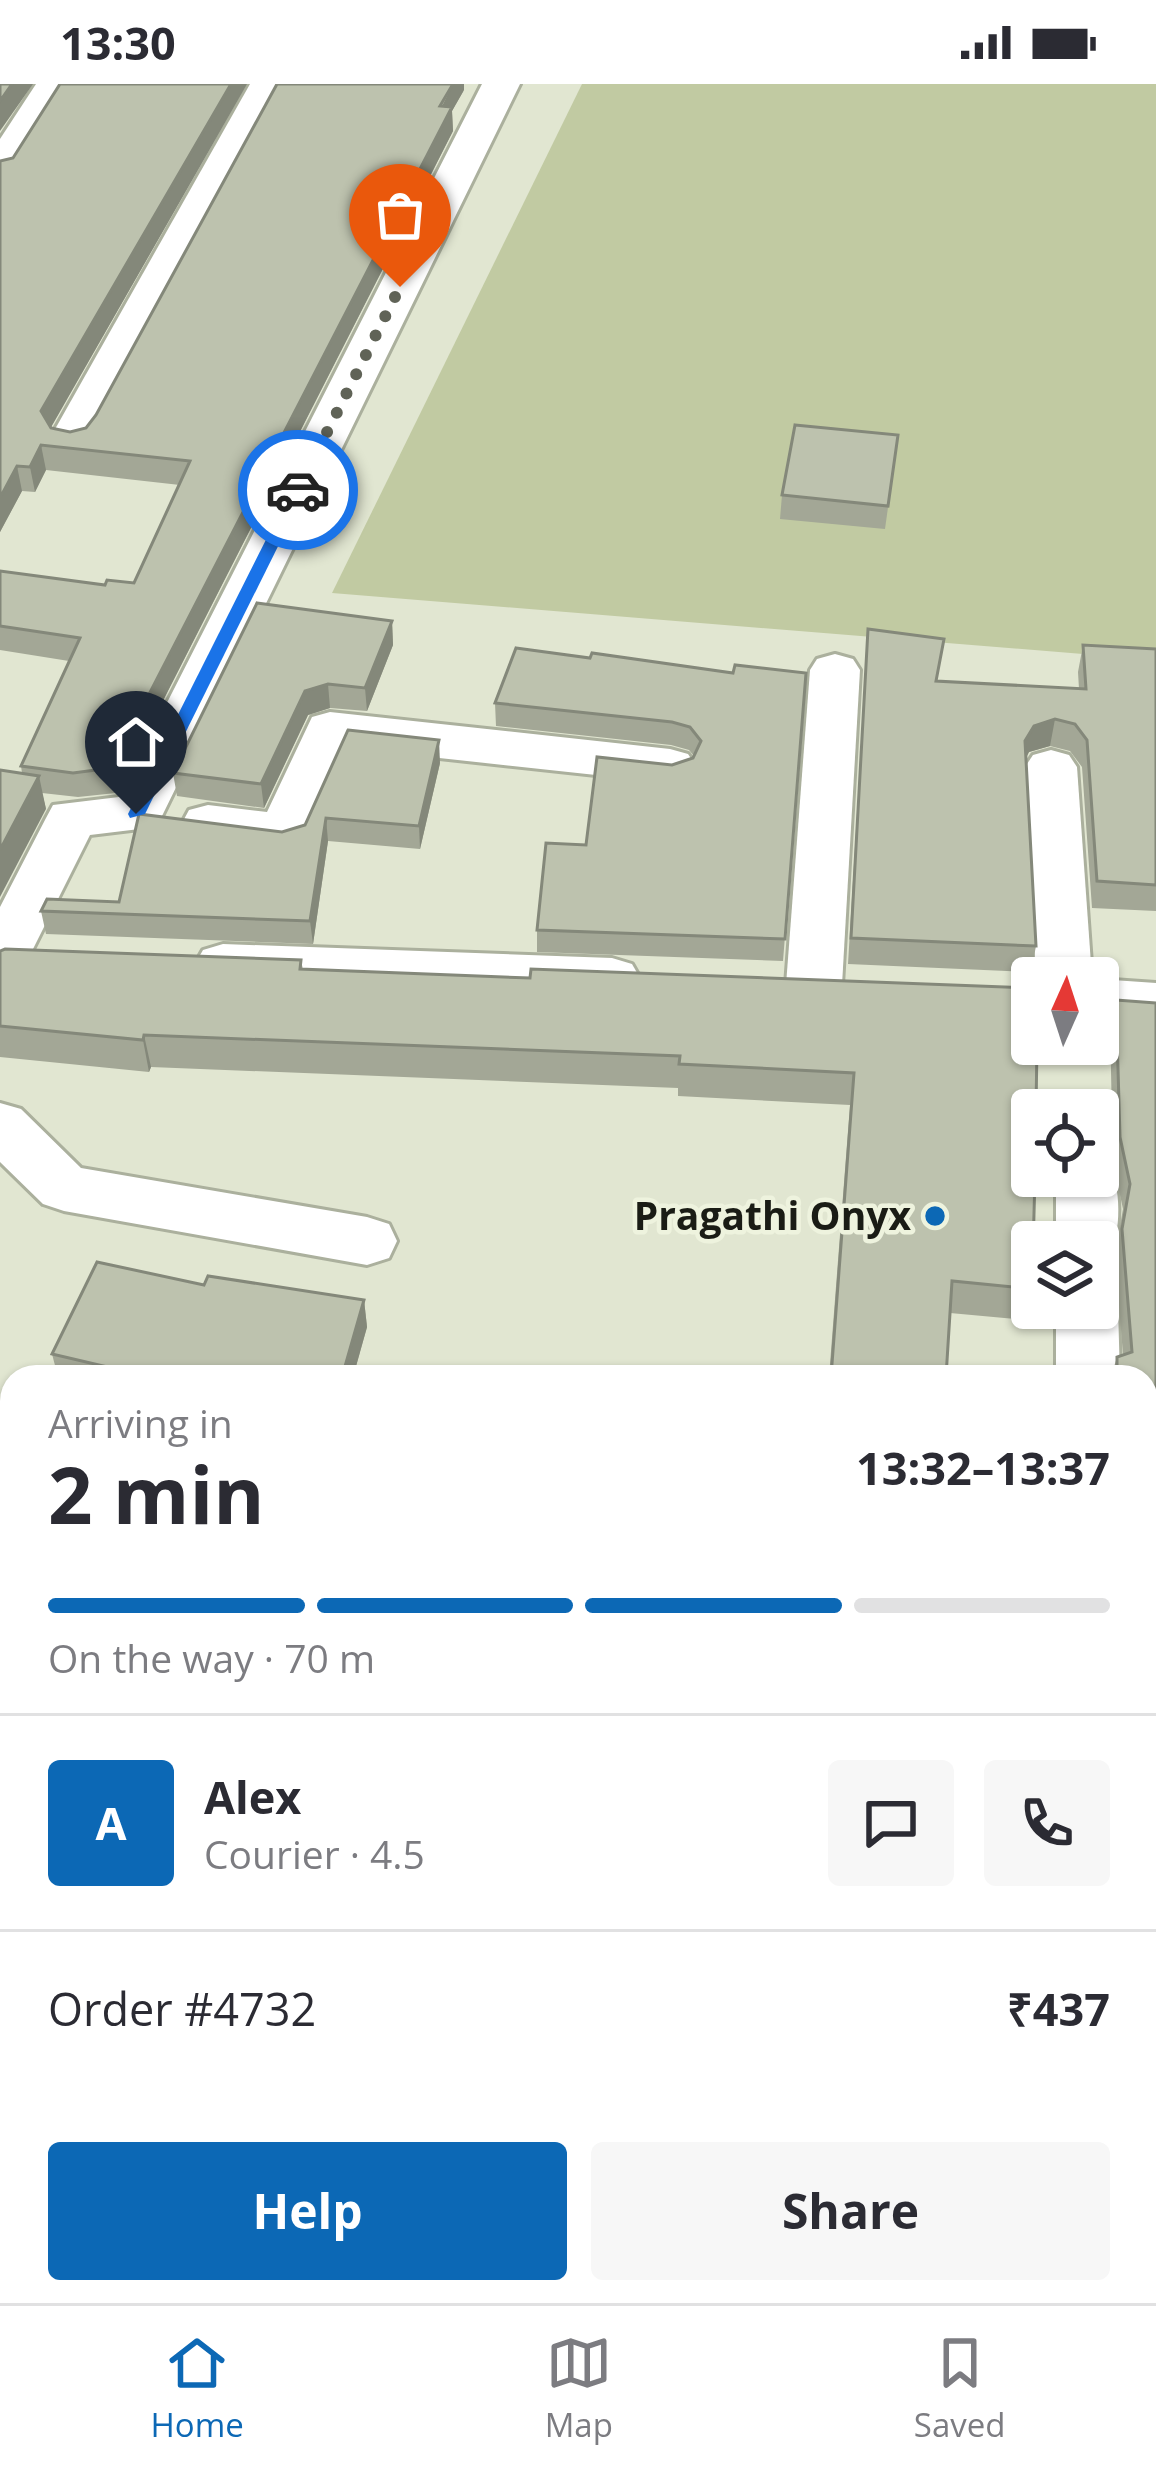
<!DOCTYPE html>
<html lang="en">
<head>
<meta charset="utf-8">
<style>
  :root { --surface:#fff; --page:#f7f7f7; --text:#2b2b33; --muted:#7c7c81; --line:#e1e1e2; --accent:#0c68b5 }
  body { margin:0; font-family:"Open Sans",sans-serif; background:var(--page); color:var(--text); height:100vh; display:flex; flex-direction:column; font-size:45px; white-space:nowrap }
  * { box-sizing:border-box; margin:0 }
  p { font-size:39px; color:var(--muted) }
  .icon { flex:none; width:66px; height:66px; fill:none; stroke:currentColor; stroke-width:2; stroke-linecap:round; stroke-linejoin:round }
  .map { position:relative; flex:1; overflow:hidden }
  .side { position:absolute; left:0px; top:1281px; width:1158px; height:939px; display:flex; flex-direction:column; background:var(--surface); border-radius:36px 36px 0 0; box-shadow:0 3px 9px #0004 }
  .side>* { flex:none }
  .needle { width:78px; rotate:3deg }
  .fabs { position:absolute; left:1011px; top:873px; display:grid; gap:24px }
  .fabs a { display:grid; place-items:center; width:108px; height:108px; border-radius:12px; background:var(--surface); box-shadow:0 3px 9px #0004; font-size:60px }
  .pin { position:absolute; display:grid; place-items:center; width:102px; height:102px; color:#fff; margin:-123px -51px; border-radius:50% 50% 50% 0; rotate:-45deg; box-shadow:0 0 12px #0007 }
  .pin .icon { rotate:45deg }
  .courier { position:absolute; display:grid; place-items:center; width:120px; height:120px; margin:-60px; border:9px solid #1a73e8; border-radius:50%; background:#fff; color:#222; box-shadow:0 3px 15px #0007 }
  .head em { font-style:normal; font-weight:700 }
  .head div { display:flex; flex-direction:column-reverse }
  .head { display:flex; align-items:center; justify-content:space-between; height:204px; padding:0 48px }
  h1 { font-size:78px; font-weight:700; line-height:90px }
  .bar { display:grid; grid-template-columns:repeat(4,1fr); gap:18px 12px; align-content:center; height:144px; padding:0 48px }
  .bar i { height:15px; border-radius:9px; background:var(--line) }
  .bar .on { background:var(--accent) }
  .bar p { grid-column:span 4 }
  .line { display:flex; align-items:center; gap:30px; padding:0 48px; border-top:3px solid var(--line) }
  .line div { flex:1 }
  .round { display:grid; place-items:center; flex:none; width:126px; height:126px; border-radius:12px; background:var(--page) }
  .button { display:flex; gap:24px; margin-top:auto; padding:24px 48px }
  .button a { flex:1; height:138px; border-radius:12px; background:var(--accent); color:#fff; font-size:48px; font-weight:700; line-height:138px; text-align:center }
  .button a+a { background:var(--page); color:var(--text) }
  .status { display:flex; justify-content:space-between; align-items:center; height:84px; padding:0 60px; background:var(--surface); direction:ltr }
  .status svg { height:33px; fill:currentColor }
  .tabs { display:flex; justify-content:space-around; align-items:center; height:168px; border-top:3px solid var(--line); background:var(--surface); font-size:33px; color:var(--muted) }
  .tabs a { display:grid; justify-items:center; gap:6px }
  .tabs .on { color:var(--accent) }
  .map>svg:first-child { display:block }
</style>
</head>
<body>
<div class="status"><b>13:30</b><svg viewBox="0 0 49 12"><path d="M0 12V9h3v3zM5 12V6h3v6zM10 12V3h3v9zM15 12V0h3v12zM26 1h20v11H26zM47 4h2v5h-2z"/></svg></div>
<div class="map">
<svg width="1156" height="2219" viewBox="0 0 1156 2219">
  <rect width="100%" height="100%" fill="#e1e6d1"/>
  <path fill="#c1caa2" d="M 582,0 L 1156,0 L 1156,576 L 332,509 Z"/>
  <g fill="none" stroke-linecap="round" stroke-linejoin="round">
    <defs>
      <g id="minor">
        <path d="M 36,0 L 74,0 L 14,96 L 0,99 L 0,55 Z"/>
        <path d="M 250,0 L 288,0 L 96,354 L 89,364 L 73,368 L 57,364 L 50,354 Z"/>
        <path d="M 482,0 L 520,0 L 163,730 L 156,743 L 90,751 L 20,891 L 0,897 L 0,823 L 46,734 L 53,721 L 119,713 Z"/>
        <path d="M 835,570 L 853,575 L 860,586 L 842,901 L 834,915 L 814,921 L 794,915 L 786,901 L 810,586 L 817,575 Z"/>
        <path d="M 330,628 L 670,665 L 688,670 L 696,682 L 688,694 L 670,699 L 347,664 L 303,762 L 284,767 L 189,752 L 182,739 L 189,726 L 208,721 L 267,728 L 312,633 Z"/>
        <path d="M 1051,666 L 1069,671 L 1077,683 L 1092,894 L 1036,894 L 1025,683 L 1033,671 Z"/>
        <path d="M 223,860 L 612,874 L 632,880 L 640,894 L 632,908 L 612,914 L 223,900 L 203,894 L 195,880 L 203,866 Z"/>
        <path d="M 1098,895 L 1156,899 L 1156,941 L 1098,937 Z"/>
        <path d="M 0,1019 L 21,1025 L 81,1084 L 367,1133 L 389,1140 L 397,1157 L 389,1174 L 367,1181 L 64,1127 L 43,1120 L 0,1078 Z"/>
        <path d="M 1098,1073 L 1107,1076 C 1122,1103 1122,1148 1108,1175 L 1098,1178 L 1098,1158 L 1056,1158 L 1056,1092 L 1098,1092 Z"/>
        <path d="M 1098,1203 L 1109,1206 L 1118,1224 L 1120,1293 L 1056,1293 L 1056,1224 L 1098,1224 Z"/>
        <rect x="0" y="1501" width="12" height="60"/>
        <path d="M 1146,1837 L 1156,1840 L 1156,1912 L 1146,1909 Z"/>
        <path d="M 529,2208 L 609,2208 L 610,2219 L 528,2219 Z"/>
      </g>
    </defs>
    <use href="#minor" stroke="#abb09d" stroke-width="6"/>
    <use href="#minor" fill="#fff" fill-rule="evenodd"/>
  </g>
  <g fill="#a3a796">
    <path d="M 247,0 L 51,343 L 70,348 L 86,344 L 464,6 L 452,27 L 453,47 L 116,709 L 78,713 L 42,709 L 46,725 L 22,689 L 21,682 L 69,577 L 0,566 L 0,487 L 105,501 L 134,499 L 180,401 L 46,386 L 35,408 L 22,407 L 0,448 L 0,77 Z"/>
    <path d="M 898,351 L 885,445 L 780,435 L 782,411 Z"/>
    <path d="M 392,537 L 393,561 L 367,627 L 330,624 L 308,631 L 264,724 L 177,712 L 173,689 Z"/>
    <path d="M 868,545 L 938,597 L 1079,605 L 1078,588 L 1083,561 L 1156,565 L 1156,827 L 1092,824 L 1082,683 L 1070,667 L 1050,662 L 1029,668 L 1026,674 L 1036,862 L 1031,888 L 848,880 Z"/>
    <path d="M 590,574 L 733,589 L 806,589 L 783,877 L 537,868 L 537,846 L 586,761 L 672,681 L 693,674 L 694,672 L 689,666 L 671,661 L 496,642 L 495,619 Z"/>
    <path d="M 440,679 L 420,765 L 328,757 L 313,860 L 46,850 L 41,827 L 119,818 L 282,748 L 305,741 Z"/>
    <path d="M 0,867 L 301,876 L 303,886 L 530,894 L 1032,904 L 1032,1213 L 1027,1236 L 950,1229 L 946,1293 L 829,1293 L 850,1021 L 678,1012 L 678,1004 L 151,983 L 149,988 L 0,973 Z"/>
    <path d="M 1116,916 L 1156,919 L 1156,1372 L 1146,1371 L 1146,1293 L 1111,1293 L 1117,1273 L 1123,1271 L 1115,1170 L 1123,1125 L 1113,1078 L 1110,942 Z"/>
    <path d="M 204,1201 L 364,1216 L 367,1243 L 353,1293 L 58,1293 L 52,1270 Z"/>
    <path d="M 1146,1521 L 1156,1523 L 1156,1828 L 1146,1827 Z"/>
    <path d="M 629,2208 L 719,2208 L 719,2219 L 628,2217 Z"/>
  </g>
  <g fill="#84887a">
    <path d="M 12,0 L 33,0 L 0,47 L 0,17 Z"/>
    <path d="M 231,0 L 247,0 L 46,352 L 41,327 Z"/>
    <path d="M 453,0 L 464,0 L 464,6 L 452,27 L 453,47 L 116,709 L 111,684 Z"/>
    <path d="M 41,361 L 46,386 L 35,408 L 30,383 Z"/>
    <path d="M 17,382 L 22,407 L 0,448 L 0,414 Z"/>
    <path d="M 392,537 L 393,561 L 367,627 L 365,604 Z"/>
    <path d="M 328,600 L 330,624 L 308,631 L 264,724 L 261,700 L 305,607 Z"/>
    <path d="M 1055,635 L 1050,662 L 1029,668 L 1021,683 L 1025,657 L 1034,642 Z"/>
    <path d="M 439,656 L 440,679 L 420,765 L 419,742 Z"/>
    <path d="M 39,692 L 46,725 L 0,813 L 0,766 Z"/>
    <path d="M 326,734 L 328,757 L 313,860 L 310,837 Z"/>
    <path d="M 144,951 L 151,983 L 149,988 L 143,956 Z"/>
    <path d="M 364,1216 L 367,1243 L 353,1293 L 342,1293 Z"/>
  </g>
  <g fill="#bdc2ae" stroke="#84887a" stroke-width="3">
    <path d="M 0,0 L 12,0 L 0,17 Z"/>
    <path d="M 60,0 L 231,0 L 41,327 L 51,344 L 70,348 L 86,344 L 96,331 L 277,0 L 453,0 L 440,22 L 452,23 L 111,684 L 73,689 L 21,682 L 80,554 L 0,542 L 0,487 L 105,501 L 107,496 L 134,499 L 190,377 L 41,361 L 30,383 L 17,382 L 0,414 L 0,77 L 13,74 Z"/>
    <path d="M 795,341 L 898,351 L 888,422 L 782,411 Z"/>
    <path d="M 257,519 L 392,537 L 365,604 L 328,600 L 305,607 L 261,700 L 173,689 Z"/>
    <path d="M 868,545 L 944,555 L 936,597 L 1086,605 L 1083,561 L 1156,565 L 1156,801 L 1097,797 L 1087,656 L 1075,640 L 1055,635 L 1034,642 L 1025,657 L 1036,862 L 851,854 Z"/>
    <path d="M 516,564 L 590,574 L 592,569 L 733,589 L 735,581 L 806,589 L 785,855 L 537,846 L 546,759 L 586,761 L 597,673 L 672,681 L 693,674 L 701,657 L 690,643 L 672,638 L 495,619 Z"/>
    <path d="M 348,646 L 439,656 L 419,742 L 326,734 L 310,837 L 41,827 L 47,815 L 119,818 L 139,730 L 282,748 L 305,741 Z"/>
    <path d="M 0,686 L 39,692 L 0,766 Z"/>
    <path d="M 5,865 L 301,876 L 300,885 L 530,894 L 531,885 L 1032,904 L 1032,960 L 1037,960 L 1036,1026 L 1032,1026 L 1032,1092 L 1035,1092 L 1032,1205 L 952,1197 L 946,1293 L 831,1293 L 854,989 L 679,980 L 680,972 L 144,951 L 143,956 L 0,942 L 0,867 Z"/>
    <path d="M 1116,916 L 1156,919 L 1156,1348 L 1146,1346 L 1146,1293 L 1117,1293 L 1117,1273 L 1132,1268 L 1122,1145 L 1130,1100 L 1120,1053 Z"/>
    <path d="M 97,1178 L 204,1201 L 208,1192 L 364,1216 L 342,1293 L 150,1293 L 52,1270 Z"/>
    <path d="M 1146,1521 L 1156,1523 L 1156,1795 L 1146,1794 Z"/>
    <path d="M 0,1649 L 12,1649 L 12,2208 L 523,2208 L 522,2219 L 0,2219 Z"/>
    <path d="M 687,2208 L 719,2208 L 719,2219 L 684,2219 Z"/>
  </g>
  <path fill="#1a73e8" d="M 298,401 L 306,406 L 145,730 L 130,734 L 128,730 L 291,406 Z"/>
  <g fill="none" stroke-linecap="round" stroke-linejoin="round">
    <path stroke="#606357" stroke-width="12" stroke-dasharray="0 21.6" d="M 298,406 L 400,203"/>
  </g>
  <circle fill="#0c68b5" stroke="#eef3de" stroke-width="4.5" cx="935" cy="1132" r="12"/>
  <g text-anchor="middle" stroke-width="9" stroke-linejoin="round" paint-order="stroke">
    <g font-size="39" font-weight="bold" fill="#1a1c15" stroke="#eef3de" text-anchor="end">
      <text x="911" y="1146">Pragathi Onyx</text>
    </g>
  </g>
</svg>
<div class="fabs">
<a><svg class="needle" viewBox="-14 -14 28 28"><path d="M0-13l5 13h-10z" fill="#e53935"/><path d="M0 13l5-13h-10z" fill="#7c7c81"/></svg></a>
<a><svg class="icon" aria-label="locate" viewBox="0 0 24 24"><circle cx="12" cy="12" r="6"/><path d="M12 2v4M12 18v4M2 12h4M18 12h4"/></svg></a>
<a><svg class="icon" aria-label="layers" viewBox="0 0 24 24"><path d="M12 4l9 5-9 5-9-5zM3 14l9 5 9-5"/></svg></a>
</div>
<div class="pin" style="left:400px;top:203px;background:#ea580c"><svg class="icon" aria-label="bag" viewBox="0 0 24 24"><path d="M5 8h14l-1 12H6zM9 8a3 3 0 0 1 6 0"/></svg></div>
<div class="pin" style="left:136px;top:730px;background:#1f2937"><svg class="icon" aria-label="home" viewBox="0 0 24 24"><path d="M3 11l9-7 9 7M6 9v11h12V9"/></svg></div>
<div class="courier" style="left:298px;top:406px"><svg class="icon" aria-label="car" viewBox="0 0 24 24"><path d="M5 17H2v-5l4-1 3-4h7l3 4 3 1v5h-3M9 17h6M6 11h13"/><circle cx="7" cy="17" r="2"/><circle cx="17" cy="17" r="2"/></svg></div>
<section class="side">
<div class="head"><div><h1>2 min</h1><p>Arriving in</p></div><em>13:32–13:37</em></div>
<div class="bar"><i class="on"></i><i class="on"></i><i class="on"></i><i></i><p>On the way · 70 m</p></div>
<div class="line" style="height:216px"><b class="round" style="background:var(--accent);color:#fff">A</b><div><b>Alex</b><p>Courier · 4.5</p></div><a class="round"><svg class="icon" aria-label="chat" viewBox="0 0 24 24"><path d="M4 5h16v11H9l-5 4z"/></svg></a><a class="round"><svg class="icon" aria-label="phone" viewBox="0 0 24 24"><path d="M5 4h4l2 5-3 2q2 4 5 5l2-3 5 2v4C11 20 4 13 5 4z"/></svg></a></div>
<div class="line" style="height:156px"><div>Order #4732</div><b>₹437</b></div>
<div class="button"><a>Help</a><a>Share</a></div>
</section>
</div>
<nav class="tabs">
<a class="on"><svg class="icon" aria-label="home" viewBox="0 0 24 24"><path d="M3 11l9-7 9 7M6 9v11h12V9"/></svg>Home</a>
<a><svg class="icon" aria-label="map" viewBox="0 0 24 24"><path d="M3 6l6-2 6 2 6-2v14l-6 2-6-2-6 2zM9 4v14M15 6v14"/></svg>Map</a>
<a><svg class="icon" aria-label="saved" viewBox="0 0 24 24"><path d="M7 4h10v16l-5-4-5 4z"/></svg>Saved</a>
</nav>
</body>
</html>
